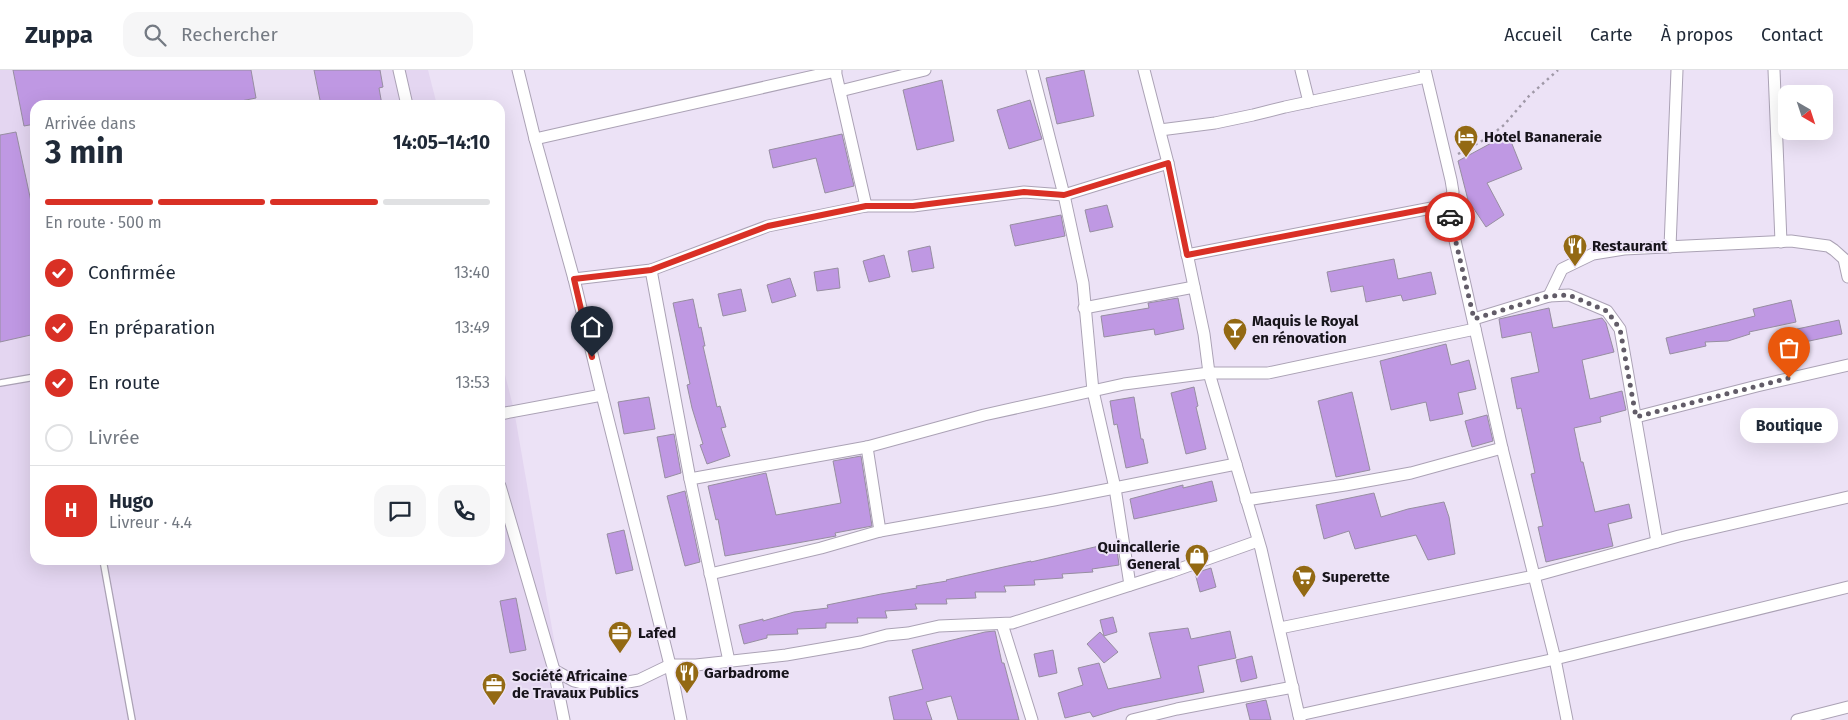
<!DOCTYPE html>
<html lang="fr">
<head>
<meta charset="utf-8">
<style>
  :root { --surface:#fff; --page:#f6f6f7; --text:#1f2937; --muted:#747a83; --line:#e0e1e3; --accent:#d93025 }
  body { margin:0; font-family:"Fira Sans",sans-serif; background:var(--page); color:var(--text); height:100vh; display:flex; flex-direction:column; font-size:19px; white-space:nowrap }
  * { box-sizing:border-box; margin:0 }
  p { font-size:16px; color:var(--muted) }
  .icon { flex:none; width:28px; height:28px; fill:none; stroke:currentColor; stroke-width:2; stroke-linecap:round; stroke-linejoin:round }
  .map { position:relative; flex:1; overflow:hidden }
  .panel { position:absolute; left:30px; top:30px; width:475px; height:465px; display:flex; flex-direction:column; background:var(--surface); border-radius:15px; box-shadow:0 5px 20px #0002 }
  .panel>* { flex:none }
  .needle { width:32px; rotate:141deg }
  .fabs { position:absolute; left:1778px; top:15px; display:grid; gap:10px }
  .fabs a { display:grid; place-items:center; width:55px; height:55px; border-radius:10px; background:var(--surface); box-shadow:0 5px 20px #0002; font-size:25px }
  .pin { position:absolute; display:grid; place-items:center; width:42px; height:42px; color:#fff; margin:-51px -21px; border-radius:50% 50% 50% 0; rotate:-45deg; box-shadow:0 0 5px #0007 }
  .pin .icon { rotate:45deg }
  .courier { position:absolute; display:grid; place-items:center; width:50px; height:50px; margin:-25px; border:4px solid #d93025; border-radius:50%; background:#fff; color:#222; box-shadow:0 1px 6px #0007 }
  .bubble { position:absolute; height:35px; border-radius:15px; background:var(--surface); box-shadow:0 5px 20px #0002; font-size:16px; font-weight:700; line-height:35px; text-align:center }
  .head em { font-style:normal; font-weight:700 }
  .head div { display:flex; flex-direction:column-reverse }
  .head { display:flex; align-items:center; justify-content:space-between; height:85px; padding:0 15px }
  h1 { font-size:32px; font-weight:700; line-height:38px }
  .bar { display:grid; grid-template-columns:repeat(4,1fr); gap:8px 5px; align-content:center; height:60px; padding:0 15px }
  .bar i { height:6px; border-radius:4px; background:var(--line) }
  .bar .active { background:var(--accent) }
  .bar p { grid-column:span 4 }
  .line { display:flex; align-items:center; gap:12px; padding:0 15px; border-top:1px solid var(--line) }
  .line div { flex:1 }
  .round { display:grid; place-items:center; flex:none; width:52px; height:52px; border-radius:15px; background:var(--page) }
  ol { padding:0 15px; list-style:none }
  li { display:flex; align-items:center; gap:15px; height:55px }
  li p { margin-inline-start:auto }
  li .icon { padding:5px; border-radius:50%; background:var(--accent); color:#fff; stroke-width:4 }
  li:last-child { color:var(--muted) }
  li i { width:28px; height:28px; border:2px solid var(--line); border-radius:50% }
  header { display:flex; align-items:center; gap:30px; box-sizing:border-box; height:70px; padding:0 25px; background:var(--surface); border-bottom:1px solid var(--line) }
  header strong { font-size:24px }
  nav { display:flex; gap:28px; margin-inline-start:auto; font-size:18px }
  .search { width:350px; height:45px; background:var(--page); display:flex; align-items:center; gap:12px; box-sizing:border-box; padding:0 18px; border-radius:15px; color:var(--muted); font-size:19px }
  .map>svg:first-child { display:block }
</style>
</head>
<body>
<header>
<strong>Zuppa</strong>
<div class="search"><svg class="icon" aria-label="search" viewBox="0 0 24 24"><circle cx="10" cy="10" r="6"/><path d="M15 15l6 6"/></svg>Rechercher</div>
<nav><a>Accueil</a><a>Carte</a><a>À propos</a><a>Contact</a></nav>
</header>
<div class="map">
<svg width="1848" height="650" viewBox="0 0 1848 650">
  <rect width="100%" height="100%" fill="#ece2f6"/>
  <path fill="#e4d6f1" d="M 0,0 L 428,0 L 437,35 L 35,35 L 35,490 L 500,490 L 500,285 L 514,340 L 568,650 L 0,650 Z"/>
  <g fill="#bf98e3" stroke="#978ea1">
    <path d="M 13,0 L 251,0 L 256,28 L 221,35 L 35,35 L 35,54 L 24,56 Z"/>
    <path d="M 314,0 L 380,0 L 383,17 L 379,18 L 382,35 L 321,35 Z"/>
    <path d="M 1084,0 L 1094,46 L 1057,54 L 1046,8 Z"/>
    <path d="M 942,10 L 954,71 L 917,80 L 903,20 Z"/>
    <path d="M 1030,30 L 1042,69 L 1009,79 L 997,40 Z"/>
    <path d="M 16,62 L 35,150 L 35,264 L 0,272 L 0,65 Z"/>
    <path d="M 842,64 L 854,116 L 825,123 L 816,88 L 773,98 L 769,80 Z"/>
    <path d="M 1508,64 L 1522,99 L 1487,113 L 1504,145 L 1486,157 L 1468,130 L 1458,91 Z"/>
    <path d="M 1107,135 L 1113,157 L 1090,162 L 1085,140 Z"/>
    <path d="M 1061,145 L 1065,166 L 1015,176 L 1010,155 Z"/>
    <path d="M 930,176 L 934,198 L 912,202 L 908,181 Z"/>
    <path d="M 884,185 L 890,207 L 869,212 L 863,191 Z"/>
    <path d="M 1394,189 L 1398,209 L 1431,202 L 1436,224 L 1403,231 L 1401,225 L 1366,232 L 1363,216 L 1331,222 L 1327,202 Z"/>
    <path d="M 838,198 L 840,218 L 817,221 L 814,202 Z"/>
    <path d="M 790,208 L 796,226 L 772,233 L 767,215 Z"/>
    <path d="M 741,219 L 746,241 L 723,246 L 718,224 Z"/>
    <path d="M 1178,228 L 1184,259 L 1155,265 L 1154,259 L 1104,267 L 1101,246 L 1149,238 L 1148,233 Z"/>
    <path d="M 693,229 L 699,258 L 701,257 L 705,276 L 703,276 L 717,337 L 720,336 L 726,357 L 721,358 L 730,386 L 707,394 L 700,375 L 703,374 L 692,338 L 687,315 L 690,314 L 673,233 Z"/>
    <path d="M 1791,230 L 1796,252 L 1749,262 L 1750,264 L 1728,271 L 1705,272 L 1706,276 L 1670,284 L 1666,268 L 1755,246 L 1753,239 Z"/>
    <path d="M 1549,238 L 1553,258 L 1602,248 L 1606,253 L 1614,282 L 1582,290 L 1590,329 L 1622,321 L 1626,340 L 1600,347 L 1601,352 L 1574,358 L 1581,392 L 1583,392 L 1595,442 L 1629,434 L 1632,448 L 1608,454 L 1613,476 L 1546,492 L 1538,457 L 1543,456 L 1531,404 L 1535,403 L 1521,338 L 1517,339 L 1511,308 L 1539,302 L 1531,262 L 1502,268 L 1499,249 Z"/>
    <path d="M 1839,250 L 1842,264 L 1800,273 L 1797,259 Z"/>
    <path d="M 1446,274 L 1451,295 L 1469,290 L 1476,319 L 1458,323 L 1463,344 L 1430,351 L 1426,332 L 1391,340 L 1380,291 Z"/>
    <path d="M 1194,317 L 1198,336 L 1196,337 L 1206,379 L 1186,384 L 1171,323 Z"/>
    <path d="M 1352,322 L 1370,400 L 1336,407 L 1318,331 Z"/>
    <path d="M 649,327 L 655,359 L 624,364 L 618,332 Z"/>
    <path d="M 1134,327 L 1141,369 L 1143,369 L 1148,393 L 1126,398 L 1117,354 L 1114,355 L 1110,331 Z"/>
    <path d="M 1487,345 L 1493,371 L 1472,377 L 1465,351 Z"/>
    <path d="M 674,364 L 681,403 L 665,408 L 657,367 Z"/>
    <path d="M 861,386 L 872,456 L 835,463 L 836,466 L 725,486 L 718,449 L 716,450 L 708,416 L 766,403 L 776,445 L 841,433 L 833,391 Z"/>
    <path d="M 1212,411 L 1217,431 L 1134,449 L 1130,429 L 1183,415 L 1183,418 Z"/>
    <path d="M 685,421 L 700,492 L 685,496 L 667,426 Z"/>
    <path d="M 1374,423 L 1381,447 L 1408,439 L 1444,432 L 1449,447 L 1455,484 L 1428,490 L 1416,465 L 1355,479 L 1349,461 L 1324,469 L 1316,435 Z"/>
    <path d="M 624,460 L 633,500 L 616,504 L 607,464 Z"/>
    <path d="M 1116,472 L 1119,495 L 1092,499 L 1093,502 L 1062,504 L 1063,508 L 1034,510 L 1035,515 L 1004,516 L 1006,522 L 975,522 L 976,528 L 946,529 L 947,534 L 915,534 L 917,539 L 885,541 L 887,548 L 857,548 L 858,553 L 826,553 L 826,558 L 797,559 L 798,564 L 767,565 L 767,568 L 744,574 L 739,555 L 763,549 L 763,551 L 794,542 L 828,538 L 827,535 L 881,524 L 917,518 L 916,516 L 947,511 L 946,510 L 999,498 L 1031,491 L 1031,492 Z"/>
    <path d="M 1211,498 L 1216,517 L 1200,522 L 1195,503 Z"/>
    <path d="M 516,528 L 526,580 L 510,583 L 500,531 Z"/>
    <path d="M 1113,547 L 1117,562 L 1104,566 L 1100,550 Z"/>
    <path d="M 1188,558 L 1191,569 L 1230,561 L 1236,588 L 1198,596 L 1204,622 L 1122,638 L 1093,647 L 1090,642 L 1065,648 L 1058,623 L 1083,615 L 1078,598 L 1099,593 L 1108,619 L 1161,608 L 1149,563 Z"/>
    <path d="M 995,561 L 1002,593 L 1004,593 L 1019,650 L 958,650 L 951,626 L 926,632 L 932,650 L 894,650 L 889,627 L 923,619 L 912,580 L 985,562 Z"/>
    <path d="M 1100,562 L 1118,582 L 1104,593 L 1087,574 Z"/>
    <path d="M 1053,580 L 1057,603 L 1039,607 L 1034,584 Z"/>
    <path d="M 1252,586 L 1257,608 L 1241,612 L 1236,590 Z"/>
    <path d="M 1266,630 L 1271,650 L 1250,650 L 1246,634 Z"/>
  </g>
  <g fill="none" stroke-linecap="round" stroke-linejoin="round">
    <defs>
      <g id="lane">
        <path d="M 0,313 L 35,307"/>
        <path d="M 103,490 L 132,650"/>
      </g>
      <g id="street">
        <path d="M 399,0 L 407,35"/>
        <path d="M 518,0 L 535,69 L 574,209 L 602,325 L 670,595 L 681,650"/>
        <path d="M 835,0 L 866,136"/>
        <path d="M 1032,0 L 1064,125 L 1083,213 L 1093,321 L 1115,418 L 1130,515"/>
        <path d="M 1144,0 L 1168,93 L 1204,264 L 1209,303 L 1261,479 L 1300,650"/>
        <path d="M 1301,0 L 1309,32"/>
        <path d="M 1425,0 L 1451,110 L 1453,122 L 1447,135 L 1502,378 L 1555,589 L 1567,650"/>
        <path d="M 1774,0 L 1781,172"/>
        <path d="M 840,21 L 925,0"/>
        <path d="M 1160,60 L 1215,53 L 1253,45 L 1285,37 L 1426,7"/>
        <path d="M 535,69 L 836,1"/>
        <path d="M 1670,177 L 1677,0"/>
        <path d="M 1187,185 L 1447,135"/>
        <path d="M 651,200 L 690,409 L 729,591"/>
        <path d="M 574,209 L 651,200 L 768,156 L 866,136 L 913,136 L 1024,122 L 1064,125 L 1168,93"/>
        <path d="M 1549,226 L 1562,199 L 1593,184 L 1624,179 L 1791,171 L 1828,176 L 1834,180 L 1844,189 L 1848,207"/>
        <path d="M 1084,238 L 1194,217"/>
        <path d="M 1474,249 L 1549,226 L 1569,225 L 1607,241 L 1620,259 L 1657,472"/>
        <path d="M 500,344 L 602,325"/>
        <path d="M 1636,347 L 1757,316 L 1848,295"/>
        <path d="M 867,377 L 880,461"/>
        <path d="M 690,409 L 867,377 L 984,345 L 1124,314 L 1209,303 L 1268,303 L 1475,259"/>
        <path d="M 500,416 L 554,600 L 564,650"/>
        <path d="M 1246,430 L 1345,415 L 1411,403 L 1502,378"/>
        <path d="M 710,504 L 821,478 L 880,461 L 1054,430 L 1236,394"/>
        <path d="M 1002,554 L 1032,650"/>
        <path d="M 1280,558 L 1534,506 L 1679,466 L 1848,427"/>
        <path d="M 554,600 L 574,611 L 590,615 L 606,616 L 639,610 L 670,595 L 696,595 L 786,585 L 861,572 L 887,565 L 908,563 L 939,556 L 1012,553 L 1171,502 L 1258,471"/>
        <path d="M 1299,645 L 1555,589 L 1848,517"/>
        <path d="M 1132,650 L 1177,639 L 1293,617"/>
        <path d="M 1797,650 L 1848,637"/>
      </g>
    </defs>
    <use href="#lane" stroke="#aba2b5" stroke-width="8"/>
    <use href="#street" stroke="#aba2b5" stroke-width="13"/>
    <path stroke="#a099a8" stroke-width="2.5" stroke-dasharray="2.5 4" stroke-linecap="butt" d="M 1458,84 L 1489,67 L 1504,55 L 1529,26 L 1558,0"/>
    <use href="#lane" stroke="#fff" stroke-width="5.5"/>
    <use href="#street" stroke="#fff" stroke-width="11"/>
  </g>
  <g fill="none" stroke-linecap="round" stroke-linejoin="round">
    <path stroke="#625c68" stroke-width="5" stroke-dasharray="0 9" d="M 1450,147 L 1474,249 L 1548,226 L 1569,225 L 1607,241 L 1620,259 L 1636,347 L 1789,308"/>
    <path stroke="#d93025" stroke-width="6" d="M 592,287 L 574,209 L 651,200 L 768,156 L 866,136 L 913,136 L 1024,122 L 1064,125 L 1168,93 L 1187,185 L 1447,135 L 1450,147"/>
  </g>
  <defs>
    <symbol id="hotel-pin" viewBox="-11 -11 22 30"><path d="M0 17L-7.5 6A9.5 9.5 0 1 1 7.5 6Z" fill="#936913" stroke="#ece2f6"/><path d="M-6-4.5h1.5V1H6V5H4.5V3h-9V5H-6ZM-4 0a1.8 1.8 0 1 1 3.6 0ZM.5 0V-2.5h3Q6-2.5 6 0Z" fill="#fff"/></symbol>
    <symbol id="restaurant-pin" viewBox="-11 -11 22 30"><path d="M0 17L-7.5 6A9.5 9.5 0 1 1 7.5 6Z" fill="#936913" stroke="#ece2f6"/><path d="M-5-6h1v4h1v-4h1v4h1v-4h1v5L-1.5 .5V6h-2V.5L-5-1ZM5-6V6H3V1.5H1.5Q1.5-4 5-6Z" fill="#fff"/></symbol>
    <symbol id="bar-pin" viewBox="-11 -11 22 30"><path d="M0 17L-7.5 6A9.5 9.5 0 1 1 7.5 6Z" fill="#936913" stroke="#ece2f6"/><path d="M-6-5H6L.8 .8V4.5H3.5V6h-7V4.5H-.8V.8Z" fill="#fff"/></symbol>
    <symbol id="shop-pin" viewBox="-11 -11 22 30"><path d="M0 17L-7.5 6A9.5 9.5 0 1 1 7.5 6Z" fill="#936913" stroke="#ece2f6"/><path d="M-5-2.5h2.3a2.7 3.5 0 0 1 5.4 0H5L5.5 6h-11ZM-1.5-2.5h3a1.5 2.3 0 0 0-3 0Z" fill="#fff"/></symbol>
    <symbol id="supermarket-pin" viewBox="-11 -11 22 30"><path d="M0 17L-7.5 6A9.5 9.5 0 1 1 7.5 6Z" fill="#936913" stroke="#ece2f6"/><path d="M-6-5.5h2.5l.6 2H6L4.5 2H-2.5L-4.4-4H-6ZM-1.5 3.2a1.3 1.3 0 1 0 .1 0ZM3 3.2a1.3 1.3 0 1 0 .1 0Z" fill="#fff"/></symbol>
    <symbol id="office-pin" viewBox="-11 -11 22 30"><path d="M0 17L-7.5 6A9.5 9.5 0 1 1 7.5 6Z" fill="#936913" stroke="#ece2f6"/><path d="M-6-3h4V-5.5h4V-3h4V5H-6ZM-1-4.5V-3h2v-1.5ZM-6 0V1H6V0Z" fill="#fff"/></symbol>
  </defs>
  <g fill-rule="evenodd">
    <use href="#hotel-pin" x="1452" y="53" width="28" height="38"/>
    <use href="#restaurant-pin" x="1561" y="162" width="28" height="38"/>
    <use href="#bar-pin" x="1221" y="246" width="28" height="38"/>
    <use href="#shop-pin" x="1183" y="472" width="28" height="38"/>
    <use href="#supermarket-pin" x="1290" y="493" width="28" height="38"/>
    <use href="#office-pin" x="606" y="549" width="28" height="38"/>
    <use href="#restaurant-pin" x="673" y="589" width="28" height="38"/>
    <use href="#office-pin" x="480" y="601" width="28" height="38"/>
  </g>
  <g text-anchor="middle" stroke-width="4" stroke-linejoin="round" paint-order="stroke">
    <g font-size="15" font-weight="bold" fill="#17141b" stroke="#ece2f6" text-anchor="start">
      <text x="1484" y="72">Hotel Bananeraie</text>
      <text x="1592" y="181">Restaurant</text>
      <text x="1252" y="256">Maquis le Royal<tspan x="1252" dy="17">en rénovation</tspan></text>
      <text x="1180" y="482" text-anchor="end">Quincallerie<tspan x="1180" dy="17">General</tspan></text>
      <text x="1322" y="512">Superette</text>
      <text x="638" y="568">Lafed</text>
      <text x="704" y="608">Garbadrome</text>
      <text x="512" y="611">Société Africaine<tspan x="512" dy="17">de Travaux Publics</tspan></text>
    </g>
  </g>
</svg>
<div class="fabs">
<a><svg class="needle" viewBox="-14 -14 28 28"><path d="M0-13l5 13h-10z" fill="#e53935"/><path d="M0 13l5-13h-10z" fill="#747a83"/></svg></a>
</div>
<div class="pin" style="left:1789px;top:308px;background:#ea580c"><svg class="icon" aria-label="bag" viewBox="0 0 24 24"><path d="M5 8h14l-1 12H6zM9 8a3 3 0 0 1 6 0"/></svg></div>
<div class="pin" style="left:592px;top:287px;background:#1f2937"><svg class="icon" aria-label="home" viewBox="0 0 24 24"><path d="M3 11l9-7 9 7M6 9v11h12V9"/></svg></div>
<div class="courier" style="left:1450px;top:147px"><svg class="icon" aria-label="car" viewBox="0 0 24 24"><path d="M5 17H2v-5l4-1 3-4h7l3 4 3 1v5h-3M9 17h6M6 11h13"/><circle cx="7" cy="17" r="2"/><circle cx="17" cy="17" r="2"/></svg></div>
<div class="bubble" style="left:1740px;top:338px;width:98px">Boutique</div>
<section class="panel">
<div class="head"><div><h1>3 min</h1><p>Arrivée dans</p></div><em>14:05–14:10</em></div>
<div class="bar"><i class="active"></i><i class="active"></i><i class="active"></i><i></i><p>En route · 500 m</p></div>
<ol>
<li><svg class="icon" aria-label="check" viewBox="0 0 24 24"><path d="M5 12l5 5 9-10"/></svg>Confirmée<p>13:40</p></li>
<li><svg class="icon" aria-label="check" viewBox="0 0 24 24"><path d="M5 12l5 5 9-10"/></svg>En préparation<p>13:49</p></li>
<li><svg class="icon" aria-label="check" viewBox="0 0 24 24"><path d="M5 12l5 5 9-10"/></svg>En route<p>13:53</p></li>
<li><i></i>Livrée</li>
</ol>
<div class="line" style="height:90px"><b class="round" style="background:var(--accent);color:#fff">H</b><div><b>Hugo</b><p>Livreur · 4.4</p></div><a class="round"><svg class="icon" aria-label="chat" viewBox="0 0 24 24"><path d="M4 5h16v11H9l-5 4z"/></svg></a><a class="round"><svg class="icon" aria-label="phone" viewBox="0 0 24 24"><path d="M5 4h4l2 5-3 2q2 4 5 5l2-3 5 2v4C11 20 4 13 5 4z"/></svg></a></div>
</section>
</div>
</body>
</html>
